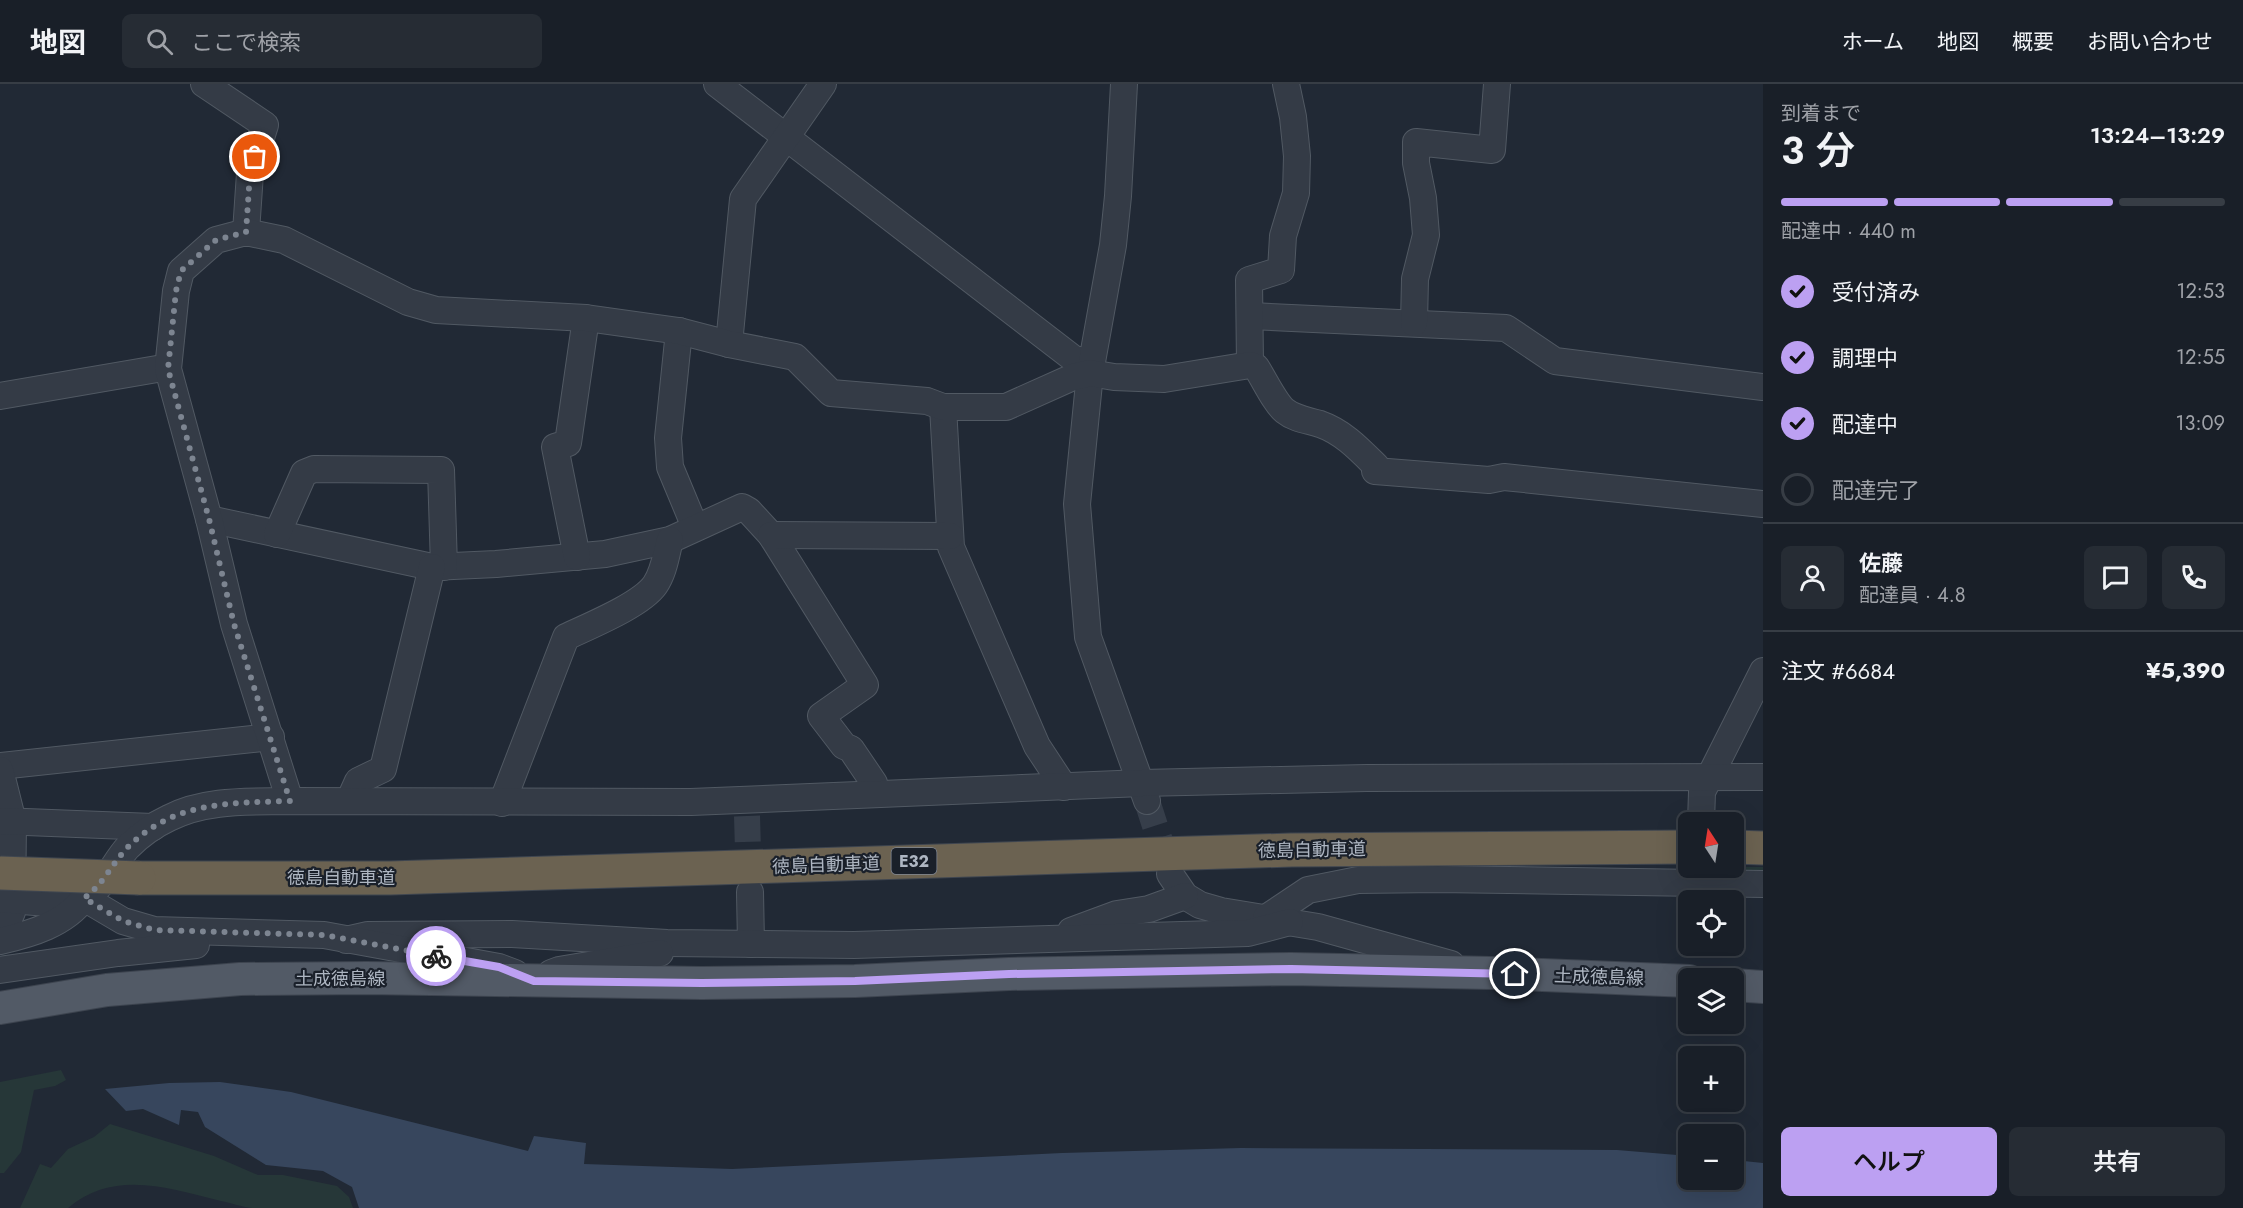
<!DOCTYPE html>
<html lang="ja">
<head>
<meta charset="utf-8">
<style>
  :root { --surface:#191f28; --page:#262c34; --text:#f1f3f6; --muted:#9fa2a8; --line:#373d45; --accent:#bca0f2 }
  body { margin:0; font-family:Jost,"Noto Sans JP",sans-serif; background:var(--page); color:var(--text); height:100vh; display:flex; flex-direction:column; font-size:22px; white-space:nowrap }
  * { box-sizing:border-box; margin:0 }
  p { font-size:20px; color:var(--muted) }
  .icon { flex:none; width:33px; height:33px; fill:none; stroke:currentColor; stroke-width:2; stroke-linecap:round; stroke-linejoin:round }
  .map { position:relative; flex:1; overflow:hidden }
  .side { display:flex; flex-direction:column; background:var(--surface); width:480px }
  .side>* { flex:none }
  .needle { width:39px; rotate:348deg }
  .buttons { position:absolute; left:1678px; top:728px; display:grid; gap:12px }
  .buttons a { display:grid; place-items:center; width:66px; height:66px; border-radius:9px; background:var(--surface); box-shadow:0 6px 24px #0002,0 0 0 2px var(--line); font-size:30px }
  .pin { position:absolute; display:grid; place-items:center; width:51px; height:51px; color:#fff; margin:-26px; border:3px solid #fff; border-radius:50%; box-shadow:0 2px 6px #0007 }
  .courier { position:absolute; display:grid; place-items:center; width:60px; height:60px; margin:-30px; border:4px solid #bca0f2; border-radius:50%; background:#fff; color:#222; box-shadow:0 2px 8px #0007 }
  .overview em { font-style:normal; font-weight:600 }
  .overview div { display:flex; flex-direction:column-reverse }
  .overview { display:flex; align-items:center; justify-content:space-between; height:102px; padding:0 18px }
  h1 { font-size:39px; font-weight:600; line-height:45px }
  .bar { display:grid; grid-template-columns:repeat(4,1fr); gap:9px 6px; align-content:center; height:72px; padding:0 18px }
  .bar i { height:8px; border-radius:4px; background:var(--line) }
  .bar .current { background:var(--accent) }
  .bar p { grid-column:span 4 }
  .line { display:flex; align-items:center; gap:15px; padding:0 18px; border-top:2px solid var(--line) }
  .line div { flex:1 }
  .round { display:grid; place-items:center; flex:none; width:63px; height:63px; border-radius:9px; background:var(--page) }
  ol { padding:0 18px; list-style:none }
  li { display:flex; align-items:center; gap:18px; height:66px }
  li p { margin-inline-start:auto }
  li .icon { padding:6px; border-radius:50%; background:var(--accent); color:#111; stroke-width:4 }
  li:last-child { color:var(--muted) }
  li i { width:33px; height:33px; border:3px solid var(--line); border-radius:50% }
  .cta { display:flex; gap:12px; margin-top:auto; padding:12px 18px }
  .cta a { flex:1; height:69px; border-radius:9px; background:var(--accent); color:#111; font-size:24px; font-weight:600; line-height:69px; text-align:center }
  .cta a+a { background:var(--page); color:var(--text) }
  header { display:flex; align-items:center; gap:36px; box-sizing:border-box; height:84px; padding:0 30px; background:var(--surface); border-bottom:2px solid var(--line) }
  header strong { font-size:28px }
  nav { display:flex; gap:33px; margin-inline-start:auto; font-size:21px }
  .search { width:420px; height:54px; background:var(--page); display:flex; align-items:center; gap:15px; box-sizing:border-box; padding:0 21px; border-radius:9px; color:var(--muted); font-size:22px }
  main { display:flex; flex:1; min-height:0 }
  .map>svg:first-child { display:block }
</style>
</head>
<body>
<header>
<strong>地図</strong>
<div class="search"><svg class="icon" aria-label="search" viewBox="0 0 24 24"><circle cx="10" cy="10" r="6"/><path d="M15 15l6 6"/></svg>ここで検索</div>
<nav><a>ホーム</a><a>地図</a><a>概要</a><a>お問い合わせ</a></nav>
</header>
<main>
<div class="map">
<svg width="1763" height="1124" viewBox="0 0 1763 1124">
  <rect width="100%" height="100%" fill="#212935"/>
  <g fill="#263738">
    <path d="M 1712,783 L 1763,783 L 1763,791 L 1713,790 Z"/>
    <path d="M 61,986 L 66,996 L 55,1002 L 34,1006 L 21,1068 L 4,1089 L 0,1089 L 0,998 Z"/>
    <path d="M 110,1040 L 214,1072 L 258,1091 L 283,1091 L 337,1102 L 349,1113 L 353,1124 C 320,1124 285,1124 252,1124 C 242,1123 231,1119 221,1117 C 169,1104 114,1085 68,1124 L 20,1124 L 40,1080 L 51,1084 L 68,1065 L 94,1053 Z"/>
  </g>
  <path fill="#37465d" d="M 220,998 L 291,1008 L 528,1067 L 534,1052 L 586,1059 L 584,1080 L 732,1085 L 1062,1069 L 1241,1064 L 1617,1066 L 1689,1072 L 1689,1095 L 1734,1095 L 1734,1076 L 1763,1079 L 1763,1124 L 359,1124 L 352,1103 L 323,1087 L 266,1081 L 205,1043 L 198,1028 L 181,1026 L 179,1041 L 143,1025 L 126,1027 L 105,1005 L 169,999 Z"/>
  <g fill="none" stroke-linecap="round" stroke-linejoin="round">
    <g stroke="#363e4a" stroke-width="26" stroke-dasharray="26 13" stroke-linecap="butt">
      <path d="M 1147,717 L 1169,785"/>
      <path d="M 747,732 L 749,801"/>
    </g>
    <defs>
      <g id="minor">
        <path d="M 204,0 L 265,41 L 250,89 L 246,148"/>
        <path d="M 717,0 L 1074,275 L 1092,278"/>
        <path d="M 1124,0 L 1118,112 L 1113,161 L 1090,289 L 1077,420 L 1088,553 L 1147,717"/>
        <path d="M 1251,232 L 1506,244 L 1555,277 L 1763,303"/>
        <path d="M 1414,239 L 1415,195 L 1426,151 L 1423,114 L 1416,79 L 1416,58 L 1492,66 L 1497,0"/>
        <path d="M 679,247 L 668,354 L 670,383 L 695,443"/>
        <path d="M 729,260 L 743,115 L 823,0"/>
        <path d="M 1250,281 L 1249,196 L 1281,186 L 1283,152 L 1296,109 L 1297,72 L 1293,33 L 1286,0"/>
        <path d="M 0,312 L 157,285 L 168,285"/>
        <path d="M 943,323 L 951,463 L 1037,662 L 1064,703"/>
        <path d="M 209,435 L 432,483 L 496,480 L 605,470 L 670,456 L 742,423 L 749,427 L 771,451 L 865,601 L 821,632 L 844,662 L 851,665 L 874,699 L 876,709"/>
        <path d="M 277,450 L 304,389 L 314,385 L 441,386 L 444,483"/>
        <path d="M 771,451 L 950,452"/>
        <path d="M 577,473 L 555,363 L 568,359 L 586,234"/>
        <path d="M 0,682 L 271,653"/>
        <path d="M 0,686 L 13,738 L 12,828 L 0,856"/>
        <path d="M 290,717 L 234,540 L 209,435 L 168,285 L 176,207 L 181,187 L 216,156 L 246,148 L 284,156 L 408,218 L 436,226 L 586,234 L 679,247 L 729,260 L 795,273 L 831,309 L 927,317 L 943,323 L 1006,323 L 1073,293 L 1090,289 L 1114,293 L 1164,295 L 1250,281 L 1256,283 C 1264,295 1275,319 1285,327 C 1295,335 1307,336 1320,340 C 1343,348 1359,365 1376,382 L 1375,387 L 1489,396 L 1504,393 L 1763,420"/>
        <path d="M 349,717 L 358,697 L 383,685 L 432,483"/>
        <path d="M 502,719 L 566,553 C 589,542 641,521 655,501 C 664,488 666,471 670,456"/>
        <path d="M 0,737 L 153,743"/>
        <path d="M 1701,738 L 1702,708 L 1763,587"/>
        <path d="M 1170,790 L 1185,812 L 1200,821 L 1221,827 L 1318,843 L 1451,880"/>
        <path d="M 750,808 L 751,860"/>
        <path d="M 0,815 C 25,817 58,823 82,814 C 104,806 113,779 128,763 C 139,752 154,741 169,734 C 206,715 250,718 290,717 L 691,718 L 1142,699 L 1367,694 L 1763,693"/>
        <path d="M 1266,834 L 1308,806 L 1358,796 L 1438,795 L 1763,800"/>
        <path d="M 1071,847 L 1117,830 L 1149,825 L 1185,812"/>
        <path d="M 346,856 L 368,851 L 512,850 L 667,859 L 854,861 L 1248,849 L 1290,838"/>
        <path d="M 0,857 C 31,850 65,840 84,814 L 123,837 L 154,846 L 324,851 L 499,883 L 515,889"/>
        <path d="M 0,886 L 118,869 L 196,861"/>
        <path d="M 551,889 L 559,886 L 660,869"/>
      </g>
      <g id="major">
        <path d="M 1734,901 L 1763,903"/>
        <path d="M 0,924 L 107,906 L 240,895 L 367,894 L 702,899 L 855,897 L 1009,890 L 1291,885 L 1492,889 L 1689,897"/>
      </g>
      <g id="highway">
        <path d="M 1734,763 L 1763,764"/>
        <path d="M 139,794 L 390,794 L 1291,766 L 1689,763"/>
      </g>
    </defs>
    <use href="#minor" stroke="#515963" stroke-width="28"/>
    <use href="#major" stroke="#3d444f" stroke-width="34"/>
    <use href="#highway" stroke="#3f4650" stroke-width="35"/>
    <use href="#minor" stroke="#343b46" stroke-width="26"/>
    <use href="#major" stroke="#525a66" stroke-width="32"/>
    <use href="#highway" stroke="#6b6251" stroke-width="33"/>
    <defs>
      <path id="highway-bridge" d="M 0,789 L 139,794"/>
    </defs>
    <use href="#highway-bridge" stroke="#3f4650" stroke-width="35" stroke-linecap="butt"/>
    <use href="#highway-bridge" stroke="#6b6251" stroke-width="33"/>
  </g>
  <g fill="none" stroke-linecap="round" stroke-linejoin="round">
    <path stroke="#7d8591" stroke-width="6" stroke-dasharray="0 10.8" d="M 255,73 L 250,89 L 246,148 L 216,156 L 181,187 L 176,207 L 168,285 L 209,435 L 234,540 L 290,717 C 231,719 175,717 129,762 C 112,779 104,800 84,814 L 123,837 L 154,846 L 324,851 L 436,872"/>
    <path stroke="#bca0f2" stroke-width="8" d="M 436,872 L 499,883 L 534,897 L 702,899 L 855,897 L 1009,890 L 1291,885 L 1515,890"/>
  </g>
  <g text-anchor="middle" stroke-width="4.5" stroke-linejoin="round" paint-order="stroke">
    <rect fill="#1a202a" stroke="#828994" stroke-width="1.5" x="891.5" y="764" width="45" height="26" rx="4.5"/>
    <g font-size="16" font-weight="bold" fill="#aeb6c2">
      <text x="914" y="783">E32</text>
    </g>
    <g font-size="18" fill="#aeb6c2" stroke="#1a202a">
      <text transform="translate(1312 766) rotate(-1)" y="6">徳島自動車道</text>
      <text transform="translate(826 781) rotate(-2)" y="6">徳島自動車道</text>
      <text x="341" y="800">徳島自動車道</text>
      <text transform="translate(1599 893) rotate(2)" y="6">土成徳島線</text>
      <text x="340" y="901">土成徳島線</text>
    </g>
  </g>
</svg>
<div class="buttons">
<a><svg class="needle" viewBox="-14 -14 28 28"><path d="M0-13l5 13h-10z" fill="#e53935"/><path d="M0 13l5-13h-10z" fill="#9fa2a8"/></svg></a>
<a><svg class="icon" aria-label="locate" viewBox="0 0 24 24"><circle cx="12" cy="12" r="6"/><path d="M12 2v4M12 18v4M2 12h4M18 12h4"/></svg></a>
<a><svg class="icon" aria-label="layers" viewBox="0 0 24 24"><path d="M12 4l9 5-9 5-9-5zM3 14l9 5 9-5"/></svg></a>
<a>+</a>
<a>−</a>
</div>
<div class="pin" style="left:255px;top:73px;background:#ea580c"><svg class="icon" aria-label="bag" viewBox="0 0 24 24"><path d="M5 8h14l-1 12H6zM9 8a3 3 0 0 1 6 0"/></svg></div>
<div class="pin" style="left:1515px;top:890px;background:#1f2937"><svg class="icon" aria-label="home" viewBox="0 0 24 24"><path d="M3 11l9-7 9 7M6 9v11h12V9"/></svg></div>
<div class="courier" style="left:436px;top:872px"><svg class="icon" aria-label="bike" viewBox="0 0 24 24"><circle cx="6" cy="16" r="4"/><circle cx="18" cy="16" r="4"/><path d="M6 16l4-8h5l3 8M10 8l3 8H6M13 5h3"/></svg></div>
</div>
<section class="side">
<div class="overview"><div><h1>3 分</h1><p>到着まで</p></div><em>13:24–13:29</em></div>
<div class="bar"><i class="current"></i><i class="current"></i><i class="current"></i><i></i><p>配達中 · 440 m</p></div>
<ol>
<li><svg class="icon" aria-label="check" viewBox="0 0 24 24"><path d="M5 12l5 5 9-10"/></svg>受付済み<p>12:53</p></li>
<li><svg class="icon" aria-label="check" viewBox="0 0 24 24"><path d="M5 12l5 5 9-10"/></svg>調理中<p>12:55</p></li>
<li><svg class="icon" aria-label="check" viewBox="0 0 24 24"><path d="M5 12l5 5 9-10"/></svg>配達中<p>13:09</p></li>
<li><i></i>配達完了</li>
</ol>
<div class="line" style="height:108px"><a class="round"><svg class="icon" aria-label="person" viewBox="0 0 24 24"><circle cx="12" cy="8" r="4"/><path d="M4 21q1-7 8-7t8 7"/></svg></a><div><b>佐藤</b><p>配達員 · 4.8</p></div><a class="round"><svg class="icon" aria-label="chat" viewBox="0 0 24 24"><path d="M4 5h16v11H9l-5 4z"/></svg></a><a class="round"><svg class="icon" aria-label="phone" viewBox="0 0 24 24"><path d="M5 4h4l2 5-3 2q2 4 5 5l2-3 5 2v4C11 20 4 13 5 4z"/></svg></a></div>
<div class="line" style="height:78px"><div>注文 #6684</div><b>¥5,390</b></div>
<div class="cta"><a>ヘルプ</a><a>共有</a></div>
</section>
</main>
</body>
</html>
